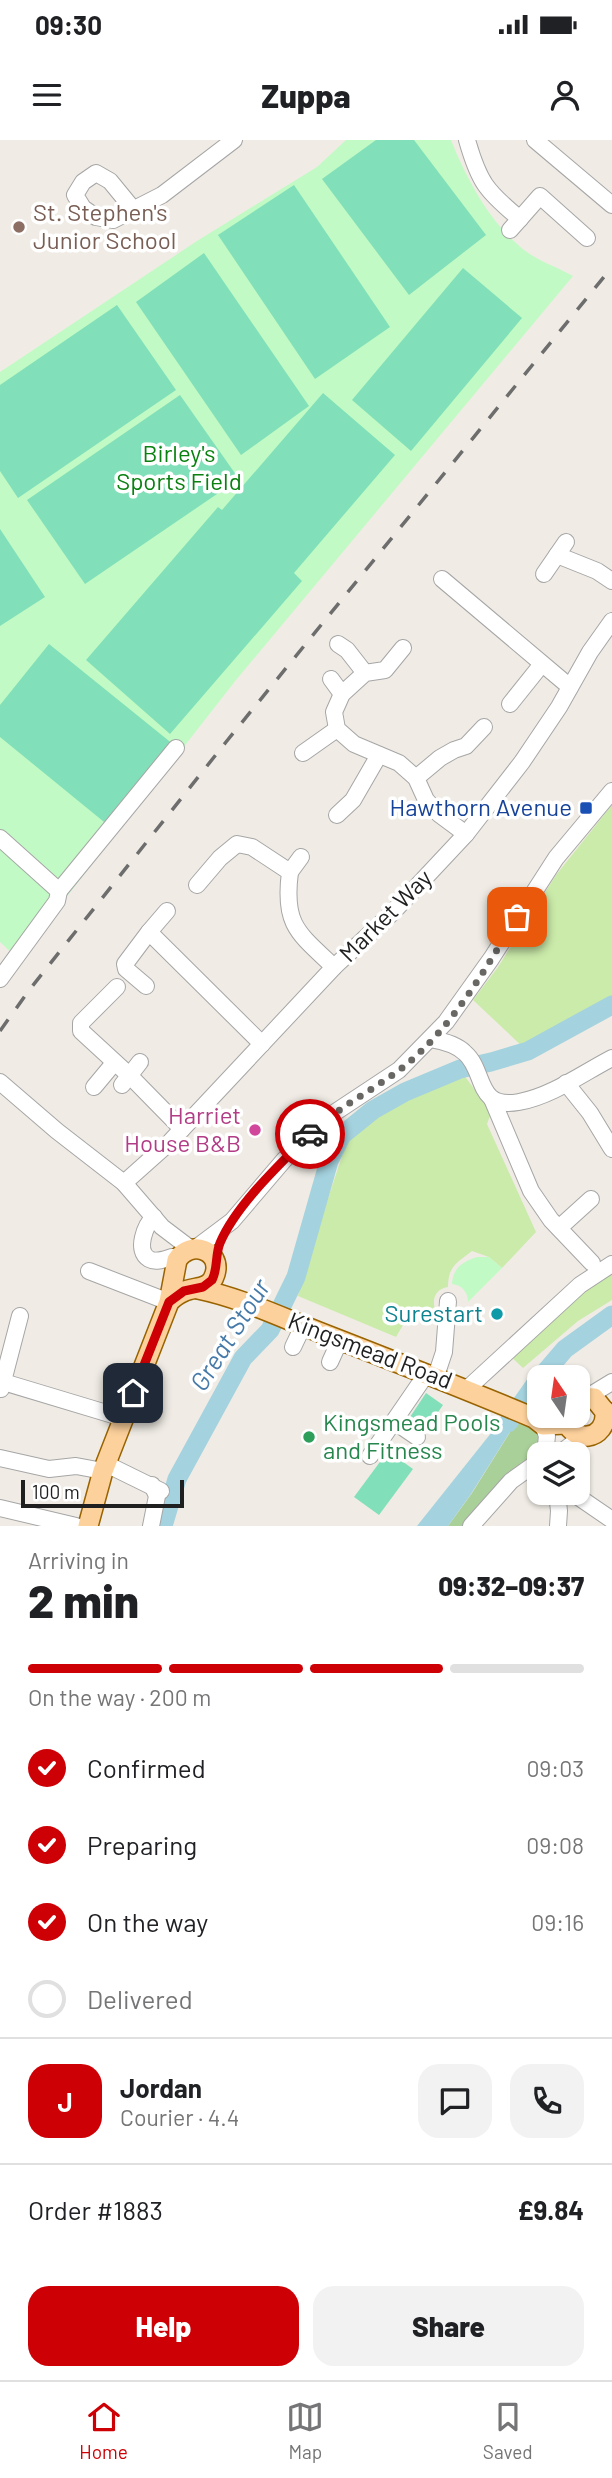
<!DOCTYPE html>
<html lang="en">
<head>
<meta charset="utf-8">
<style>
  :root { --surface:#fff; --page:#f2f2f2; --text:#202124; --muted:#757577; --line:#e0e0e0; --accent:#cd0005 }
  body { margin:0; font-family:Barlow,sans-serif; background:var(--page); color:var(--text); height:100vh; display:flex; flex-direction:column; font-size:26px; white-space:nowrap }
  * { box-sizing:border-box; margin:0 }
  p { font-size:23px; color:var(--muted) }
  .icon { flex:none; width:38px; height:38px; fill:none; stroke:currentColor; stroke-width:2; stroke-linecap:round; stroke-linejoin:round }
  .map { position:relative; height:1386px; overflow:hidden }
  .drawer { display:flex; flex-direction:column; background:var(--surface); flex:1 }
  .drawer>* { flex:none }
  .needle { width:46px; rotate:347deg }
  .fabs { position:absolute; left:527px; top:1225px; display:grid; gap:14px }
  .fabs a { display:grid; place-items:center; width:63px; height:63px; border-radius:14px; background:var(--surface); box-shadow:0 2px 5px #0004; font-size:35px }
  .scale { position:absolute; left:21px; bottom:18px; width:163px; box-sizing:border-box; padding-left:7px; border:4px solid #1f1f1f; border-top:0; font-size:19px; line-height:24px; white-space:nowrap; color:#1f1f1f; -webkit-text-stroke:5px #fff; paint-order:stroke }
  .pin { position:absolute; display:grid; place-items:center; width:60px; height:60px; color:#fff; margin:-30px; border-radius:14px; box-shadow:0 4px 10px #0006 }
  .courier { position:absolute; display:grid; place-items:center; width:70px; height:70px; margin:-35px; border:5px solid #cd0005; border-radius:50%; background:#fff; color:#222; box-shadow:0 2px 9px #0007 }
  .overview em { font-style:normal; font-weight:800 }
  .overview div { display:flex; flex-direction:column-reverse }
  .overview { display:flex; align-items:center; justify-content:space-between; height:119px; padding:0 28px }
  h1 { font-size:46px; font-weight:800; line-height:52px }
  .bar { display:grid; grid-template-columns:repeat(4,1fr); gap:10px 7px; align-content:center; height:84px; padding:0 28px }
  .bar i { height:9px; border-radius:5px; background:var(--line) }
  .bar .on { background:var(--accent) }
  .bar p { grid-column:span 4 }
  .line { display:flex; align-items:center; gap:18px; padding:0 28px; border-top:2px solid var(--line) }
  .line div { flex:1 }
  .round { display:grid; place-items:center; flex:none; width:74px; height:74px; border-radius:21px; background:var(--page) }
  ol { padding:0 28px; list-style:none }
  li { display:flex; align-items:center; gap:21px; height:77px }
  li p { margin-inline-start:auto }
  li .icon { padding:7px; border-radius:50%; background:var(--accent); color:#fff; stroke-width:4 }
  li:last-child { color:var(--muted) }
  li i { width:38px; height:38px; border:4px solid var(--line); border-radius:50% }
  .cta { display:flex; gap:14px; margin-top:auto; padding:14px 28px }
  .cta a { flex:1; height:80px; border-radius:21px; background:var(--accent); color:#fff; font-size:28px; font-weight:800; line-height:80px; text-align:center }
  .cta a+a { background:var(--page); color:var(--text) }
  .status { display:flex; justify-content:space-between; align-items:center; height:49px; padding:0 35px; background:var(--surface); direction:ltr }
  .status svg { height:19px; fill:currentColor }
  header { display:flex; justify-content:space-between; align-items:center; height:91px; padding:0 28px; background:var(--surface); font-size:32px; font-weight:800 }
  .tab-bar { display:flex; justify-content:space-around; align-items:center; height:98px; border-top:2px solid var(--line); background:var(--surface); font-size:19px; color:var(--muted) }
  .tab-bar a { display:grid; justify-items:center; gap:4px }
  .tab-bar .on { color:var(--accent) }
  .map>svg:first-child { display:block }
</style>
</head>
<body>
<div class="status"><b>09:30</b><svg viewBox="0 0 49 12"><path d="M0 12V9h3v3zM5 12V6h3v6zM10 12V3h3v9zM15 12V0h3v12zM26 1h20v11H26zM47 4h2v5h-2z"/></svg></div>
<header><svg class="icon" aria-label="menu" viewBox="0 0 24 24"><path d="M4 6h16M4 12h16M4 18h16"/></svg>Zuppa<svg class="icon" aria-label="person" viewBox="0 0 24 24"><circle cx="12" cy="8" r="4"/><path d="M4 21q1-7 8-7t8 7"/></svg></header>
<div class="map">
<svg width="612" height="1386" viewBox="0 0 612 1386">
  <rect width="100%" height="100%" fill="#f0ece5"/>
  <g fill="#cbebaa">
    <path d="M 612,665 L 612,861 L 525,909 L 473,860 L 498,827 L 556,735 Z"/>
    <path d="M 463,934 L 488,967 L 493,968 L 487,984 L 536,1092 L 502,1128 L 489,1117 L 472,1111 C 457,1123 448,1126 448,1147 C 435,1149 432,1159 435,1170 L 410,1173 L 396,1197 L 298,1156 L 308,1119 L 345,1007 L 357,988 L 391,965 Z"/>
    <path d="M 612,1124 L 612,1160 L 578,1181 L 523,1228 L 507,1213 Z"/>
  </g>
  <path fill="#aad099" d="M 522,1273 L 534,1278 L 544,1314 L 482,1386 L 448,1386 L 472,1353 Z"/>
  <g fill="#c1fac4">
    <path d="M 346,0 L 451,0 C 467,40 490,83 524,110 C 538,121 557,127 573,136 L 236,540 L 18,819 L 0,802 L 0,232 L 197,101 L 317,27 Z"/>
    <path d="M 477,1117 L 489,1117 L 502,1128 L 468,1162 C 468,1152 462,1145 452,1144 C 453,1128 462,1122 477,1117 Z"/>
  </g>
  <g fill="#81e0b9">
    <path d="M 376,0 L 414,0 L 486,95 L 409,155 L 322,39 Z"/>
    <path d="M 294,45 L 390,187 L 315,239 L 218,95 Z"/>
    <path d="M 204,113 L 309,266 L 241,315 L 136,162 Z"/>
    <path d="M 463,128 L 522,178 L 411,311 L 352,260 Z"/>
    <path d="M 117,165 L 176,250 L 18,358 L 0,331 L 0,245 Z"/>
    <path d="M 323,253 L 395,315 L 294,433 L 302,441 L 170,594 L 86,520 L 218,367 L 222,370 Z"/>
    <path d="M 180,255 L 239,339 L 85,444 L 27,360 Z"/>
    <path d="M 0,389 L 45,457 L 0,486 Z"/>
    <path d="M 49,504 L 174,605 L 109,686 L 0,597 L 0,565 Z"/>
    <path d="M 426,1253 L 443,1265 L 425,1291 L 408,1280 Z"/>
    <path d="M 388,1311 L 413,1329 L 379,1375 L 354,1357 Z"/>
  </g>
  <path fill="#a4d2de" d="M 511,1268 L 522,1273 L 471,1354 L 448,1386 L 417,1386 Z"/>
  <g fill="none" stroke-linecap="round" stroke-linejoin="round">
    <g stroke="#a4d2de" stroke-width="19">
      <path d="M 541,1237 L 565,1209 L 612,1175"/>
      <path d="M 508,1283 L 539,1239"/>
      <path d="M 163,1386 L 177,1339 L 243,1218 L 270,1190 L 296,1137 L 329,1021 L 342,995 L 373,970 L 405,952 L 460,929 L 491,922 L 528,911 L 612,865"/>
    </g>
    <defs>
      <g id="minor">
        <path d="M 467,0 C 479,42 486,51 520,79"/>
        <path d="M 535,0 L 612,65"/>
        <path d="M 133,69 L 110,41 L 96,33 L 83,42 L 75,55 L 83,68 L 96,77 L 113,80 L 162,55 L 234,0"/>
        <path d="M 510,90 L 540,56 L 587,98"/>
        <path d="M 557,415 L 597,431 L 612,441"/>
        <path d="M 544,434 L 566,402"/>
        <path d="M 442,439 L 570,547"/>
        <path d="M 338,504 L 347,510 L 365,533"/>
        <path d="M 403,508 L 385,530 L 365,533 L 342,554 L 334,572 L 337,589 L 354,604 L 399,623 L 416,638 L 426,660 L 439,674 L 466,694"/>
        <path d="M 331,539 L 342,554"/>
        <path d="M 510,564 L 542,524"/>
        <path d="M 303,613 L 337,589"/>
        <path d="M 416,638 L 440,618 L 454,610 L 466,606 L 484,587"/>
        <path d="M 337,675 L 353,660 L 379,615"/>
        <path d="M 0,698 L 59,751 L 57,761 L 0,839"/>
        <path d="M 290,732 L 301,717"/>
        <path d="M 197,745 L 220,718 L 237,704 L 252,707 L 290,732 C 283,785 298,793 334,827"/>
        <path d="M 59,751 L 176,608"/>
        <path d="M 149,792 L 167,771"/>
        <path d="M 146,846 L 126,829 L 125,824 L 149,792 L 262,904"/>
        <path d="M 117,847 L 81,883 L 81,891 L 130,936 L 182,989"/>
        <path d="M 431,899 C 443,901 456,904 465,913 C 486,931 475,970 519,962 C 552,956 583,933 612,918"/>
        <path d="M 0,942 L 57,991 L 124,1043 L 162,1087 L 191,1109"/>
        <path d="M 566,943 L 590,973 L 612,1009"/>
        <path d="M 122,945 L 140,922"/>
        <path d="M 94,947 L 114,923"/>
        <path d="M 492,959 L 531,1051 L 551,1080 L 592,1123"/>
        <path d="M 124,1043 L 170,1002 L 334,827 L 392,773 L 466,694 L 522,622 L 559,567 L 590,512 L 612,481"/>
        <path d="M 154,1077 C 145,1085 135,1111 149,1119 C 156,1123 165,1119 172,1117"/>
        <path d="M 559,1088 L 591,1059"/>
        <path d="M 196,1108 L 232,1081 L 284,1020 L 331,975 L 399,930 L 446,882 L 491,819 L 556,718 L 612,651"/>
        <path d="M 89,1131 L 169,1162"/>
        <path d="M 293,1207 L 303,1186"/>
        <path d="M 330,1222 L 340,1200"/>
        <path d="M 436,1236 L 444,1212 L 448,1161"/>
        <path d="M 0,1241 L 123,1278"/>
        <path d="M 1,1249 L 20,1176"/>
        <path d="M 467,1249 L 580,1145 L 612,1124"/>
        <path d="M 589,1256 L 612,1242"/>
        <path d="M 395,1282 L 417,1297"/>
        <path d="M 543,1285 L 547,1296 L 545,1314"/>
        <path d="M 553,1314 L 559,1314 L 583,1296"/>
        <path d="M 370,1316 L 427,1233"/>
        <path d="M 0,1318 L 49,1329 L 76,1326 L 103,1331"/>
        <path d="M 106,1324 L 161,1351"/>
        <path d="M 557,1353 L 559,1371 L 558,1386"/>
        <path d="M 577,1356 L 612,1380"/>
        <path d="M 0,1368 L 76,1386"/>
        <path d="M 151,1386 L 157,1356 L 152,1345"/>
        <path d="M 471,1386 L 511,1341 L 539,1321"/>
      </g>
      <g id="major">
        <path d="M 198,1149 C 241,1158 278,1176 319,1192 C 391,1220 463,1248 534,1278 L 543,1285 L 567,1284"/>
        <path d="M 578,1257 L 594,1258 L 611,1279"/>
        <path d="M 565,1276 C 570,1306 608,1301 605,1271"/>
        <path d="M 88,1386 L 103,1331 L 169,1162 L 177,1120 C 190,1099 222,1110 215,1134 C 210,1151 194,1146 183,1152 C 178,1154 173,1158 169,1162"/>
      </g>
    </defs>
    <use href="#minor" stroke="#a6a6a6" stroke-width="18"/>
    <use href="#major" stroke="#996300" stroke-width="22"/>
    <use href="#minor" stroke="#fff" stroke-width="16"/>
    <use href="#major" stroke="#fdd19c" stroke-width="19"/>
    <path stroke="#6d6d6d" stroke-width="3.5" stroke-dasharray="14 14" stroke-linecap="butt" d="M 0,891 L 30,849 L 226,602 L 612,127"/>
  </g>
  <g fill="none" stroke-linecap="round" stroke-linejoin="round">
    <path stroke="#686764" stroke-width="7" stroke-dasharray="0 12.6" d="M 310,994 C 337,968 368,953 398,931 C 450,892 484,831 517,777"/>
    <path stroke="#cd0005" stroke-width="9" d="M 133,1253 L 169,1162 L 184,1151 L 203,1147 L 212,1140 C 218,1129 215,1115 220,1103 C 236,1065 281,1023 310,994"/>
  </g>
  <circle fill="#8d6e63" stroke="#fff" stroke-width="2.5" cx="19" cy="87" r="7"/>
  <rect fill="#1a4fb4" stroke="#fff" stroke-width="2.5" x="579" y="661" width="14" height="14" rx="3.5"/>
  <circle fill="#d1479c" stroke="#fff" stroke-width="2.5" cx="255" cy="990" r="7"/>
  <circle fill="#0f9aa8" stroke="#fff" stroke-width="2.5" cx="497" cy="1174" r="7"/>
  <circle fill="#2e9e5b" stroke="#fff" stroke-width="2.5" cx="309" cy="1297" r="7"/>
  <g text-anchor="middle" stroke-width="7" stroke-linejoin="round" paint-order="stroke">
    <g font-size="24" fill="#785e54" stroke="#fff" text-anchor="start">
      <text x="33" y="81">St. Stephen's<tspan x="33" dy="28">Junior School</tspan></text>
    </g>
    <g font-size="24" fill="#0a8011" stroke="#fff">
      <text x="179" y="322">Birley's<tspan x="179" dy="28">Sports Field</tspan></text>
    </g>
    <g font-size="24" fill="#164399" stroke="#fff" text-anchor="end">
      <text x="572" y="676">Hawthorn Avenue</text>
    </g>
    <g font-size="24" fill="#1f1f1f" stroke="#fff">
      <text transform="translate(386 776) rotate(-45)" y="8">Market Way</text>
      <text transform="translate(370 1211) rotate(21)" y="8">Kingsmead Road</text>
    </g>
    <g font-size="24" fill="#b23c85" stroke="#fff" text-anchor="end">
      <text x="241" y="984">Harriet<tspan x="241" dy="28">House B&amp;B</tspan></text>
    </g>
    <g font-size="24" fill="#0d838f" stroke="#fff" text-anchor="end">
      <text x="483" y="1182">Surestart</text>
    </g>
    <g font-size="24" fill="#27864d" stroke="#fff" text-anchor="start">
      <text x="323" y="1291">Kingsmead Pools<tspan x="323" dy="28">and Fitness</tspan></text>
    </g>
    <g font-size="26" font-style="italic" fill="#467aa8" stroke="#fff">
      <text transform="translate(230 1195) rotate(-58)" y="9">Great Stour</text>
    </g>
  </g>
</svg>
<div class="fabs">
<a><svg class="needle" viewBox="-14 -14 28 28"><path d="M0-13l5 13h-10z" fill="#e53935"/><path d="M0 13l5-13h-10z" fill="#757577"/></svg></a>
<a><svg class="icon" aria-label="layers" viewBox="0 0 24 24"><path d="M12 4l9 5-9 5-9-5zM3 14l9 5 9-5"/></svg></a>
</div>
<div class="scale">100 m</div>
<div class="pin" style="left:517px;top:777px;background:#ea580c"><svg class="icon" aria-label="bag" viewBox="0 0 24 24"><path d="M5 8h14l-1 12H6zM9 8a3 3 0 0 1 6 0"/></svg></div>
<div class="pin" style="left:133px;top:1253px;background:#1f2937"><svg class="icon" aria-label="home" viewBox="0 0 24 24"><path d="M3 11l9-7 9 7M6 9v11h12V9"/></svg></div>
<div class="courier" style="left:310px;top:994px"><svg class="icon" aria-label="car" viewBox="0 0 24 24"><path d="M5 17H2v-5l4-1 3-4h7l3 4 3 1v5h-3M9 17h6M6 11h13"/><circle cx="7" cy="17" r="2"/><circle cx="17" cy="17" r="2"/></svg></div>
</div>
<section class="drawer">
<div class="overview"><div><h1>2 min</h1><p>Arriving in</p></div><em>09:32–09:37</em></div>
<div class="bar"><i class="on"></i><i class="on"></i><i class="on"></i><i></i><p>On the way · 200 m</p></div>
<ol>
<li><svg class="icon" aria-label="check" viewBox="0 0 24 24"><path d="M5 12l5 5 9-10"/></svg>Confirmed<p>09:03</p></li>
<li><svg class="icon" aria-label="check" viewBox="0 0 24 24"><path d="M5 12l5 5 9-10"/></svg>Preparing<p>09:08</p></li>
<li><svg class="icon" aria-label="check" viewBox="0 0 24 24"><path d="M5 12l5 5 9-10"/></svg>On the way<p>09:16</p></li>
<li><i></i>Delivered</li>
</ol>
<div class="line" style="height:126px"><b class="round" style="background:var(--accent);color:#fff">J</b><div><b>Jordan</b><p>Courier · 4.4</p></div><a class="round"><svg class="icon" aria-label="chat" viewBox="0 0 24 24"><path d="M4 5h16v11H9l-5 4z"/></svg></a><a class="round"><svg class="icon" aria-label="phone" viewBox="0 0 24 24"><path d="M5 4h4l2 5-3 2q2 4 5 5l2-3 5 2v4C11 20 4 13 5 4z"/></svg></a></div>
<div class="line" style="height:91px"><div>Order #1883</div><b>£9.84</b></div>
<div class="cta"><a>Help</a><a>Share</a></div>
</section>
<nav class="tab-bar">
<a class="on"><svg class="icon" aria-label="home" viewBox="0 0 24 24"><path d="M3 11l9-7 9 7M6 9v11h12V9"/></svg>Home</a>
<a><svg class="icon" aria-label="map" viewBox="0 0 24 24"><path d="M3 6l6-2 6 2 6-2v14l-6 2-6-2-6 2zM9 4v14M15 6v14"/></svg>Map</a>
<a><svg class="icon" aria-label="saved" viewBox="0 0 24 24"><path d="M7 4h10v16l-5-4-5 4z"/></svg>Saved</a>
</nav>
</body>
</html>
